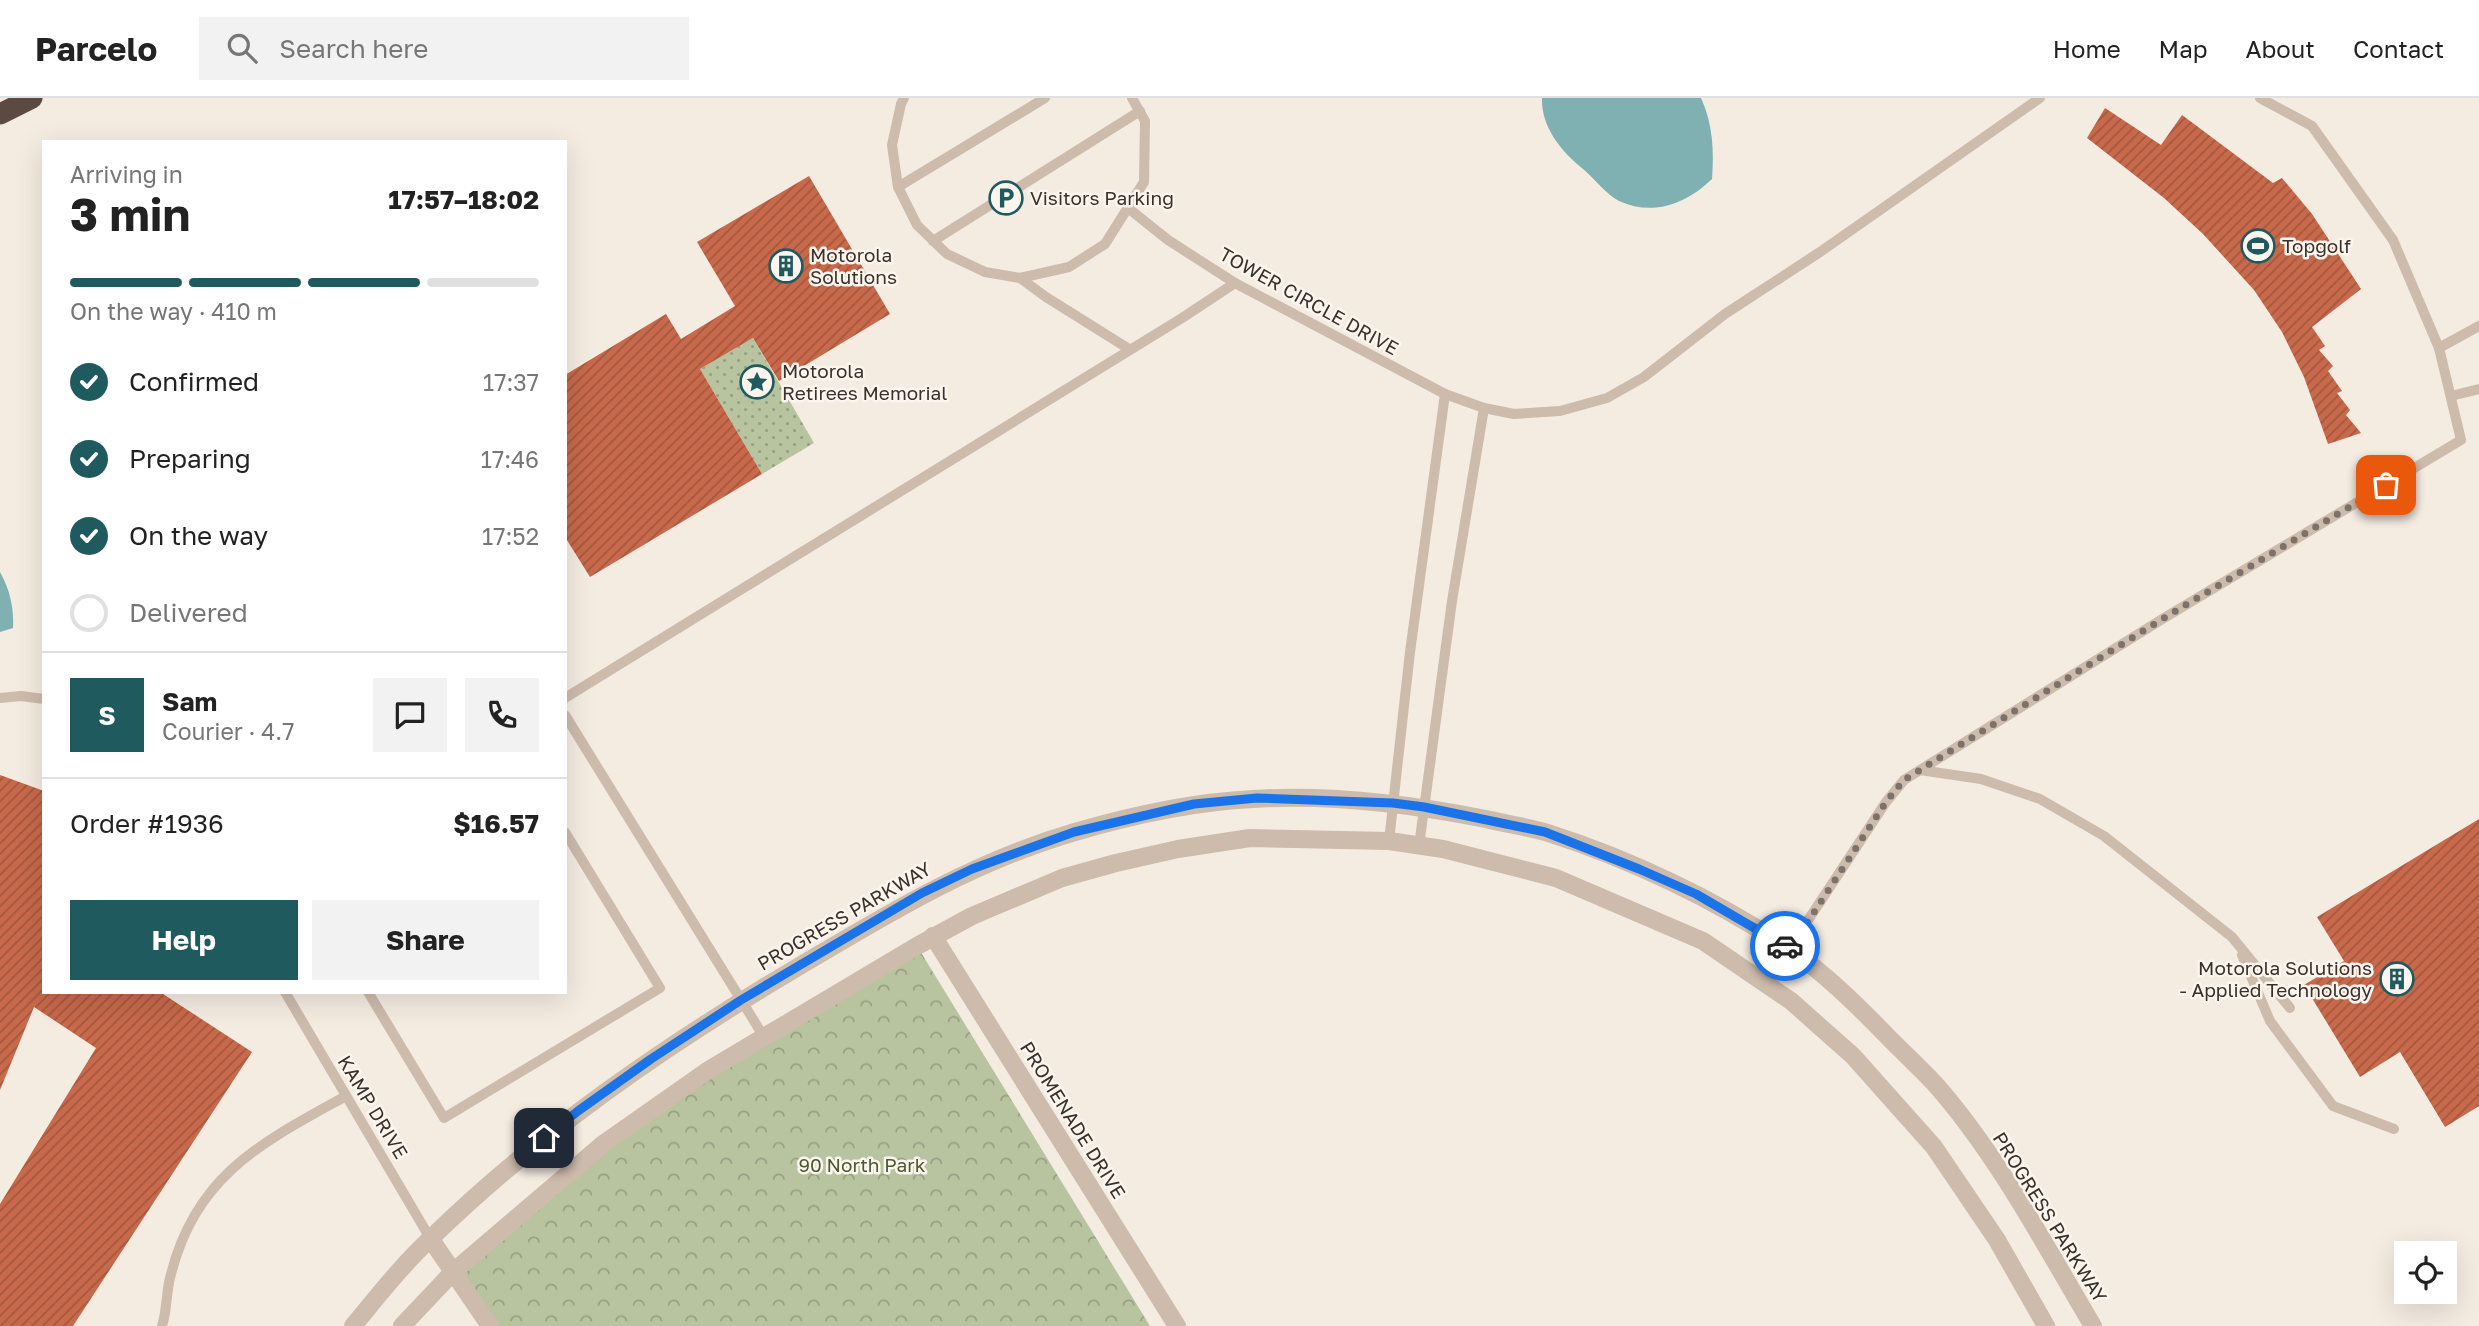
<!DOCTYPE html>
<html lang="en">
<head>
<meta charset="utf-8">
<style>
  :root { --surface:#fff; --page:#f2f2f2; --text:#222; --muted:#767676; --line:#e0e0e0; --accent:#1f5a5e }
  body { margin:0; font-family:"Golos Text",sans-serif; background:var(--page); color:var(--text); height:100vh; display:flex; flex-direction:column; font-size:26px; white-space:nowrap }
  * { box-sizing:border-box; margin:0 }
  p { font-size:23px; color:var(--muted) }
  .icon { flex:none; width:38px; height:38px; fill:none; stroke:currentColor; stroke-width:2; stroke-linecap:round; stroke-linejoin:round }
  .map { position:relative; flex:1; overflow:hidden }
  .details { position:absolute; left:42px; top:42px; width:525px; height:854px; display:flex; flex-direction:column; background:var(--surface); border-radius:0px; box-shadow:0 7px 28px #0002 }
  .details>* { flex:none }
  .fabs { position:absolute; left:2394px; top:1143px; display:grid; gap:14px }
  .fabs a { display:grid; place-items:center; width:63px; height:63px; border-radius:0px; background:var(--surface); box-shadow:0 7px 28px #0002; font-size:35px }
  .pin { position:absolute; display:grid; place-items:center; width:60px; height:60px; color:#fff; margin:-30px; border-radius:14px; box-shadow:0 4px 10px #0006 }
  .courier { position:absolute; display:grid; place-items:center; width:70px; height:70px; margin:-35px; border:5px solid #1a73e8; border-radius:50%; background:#fff; color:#222; box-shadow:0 2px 9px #0007 }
  .summary em { font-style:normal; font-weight:700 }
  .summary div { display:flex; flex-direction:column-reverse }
  .summary { display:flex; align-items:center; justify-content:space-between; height:119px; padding:0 28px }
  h1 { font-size:46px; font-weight:700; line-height:52px }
  .bar { display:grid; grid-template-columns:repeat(4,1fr); gap:10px 7px; align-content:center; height:84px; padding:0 28px }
  .bar i { height:9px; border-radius:5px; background:var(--line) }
  .bar .on { background:var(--accent) }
  .bar p { grid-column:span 4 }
  .line { display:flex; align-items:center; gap:18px; padding:0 28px; border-top:2px solid var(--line) }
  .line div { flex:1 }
  .round { display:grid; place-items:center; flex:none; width:74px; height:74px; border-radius:0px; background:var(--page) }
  ol { padding:0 28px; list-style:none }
  li { display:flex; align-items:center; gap:21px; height:77px }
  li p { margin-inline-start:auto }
  li .icon { padding:7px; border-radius:50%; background:var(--accent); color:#fff; stroke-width:4 }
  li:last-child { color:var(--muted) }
  li i { width:38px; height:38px; border:4px solid var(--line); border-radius:50% }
  .cta { display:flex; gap:14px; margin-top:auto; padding:14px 28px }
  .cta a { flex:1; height:80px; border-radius:0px; background:var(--accent); color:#fff; font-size:28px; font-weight:700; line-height:80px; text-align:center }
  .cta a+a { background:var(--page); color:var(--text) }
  header { display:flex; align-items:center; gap:42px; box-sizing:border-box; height:98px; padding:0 35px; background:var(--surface); border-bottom:2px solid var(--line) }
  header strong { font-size:33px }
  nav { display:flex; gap:38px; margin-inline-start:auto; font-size:24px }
  .search { width:490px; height:63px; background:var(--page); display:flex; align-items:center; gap:18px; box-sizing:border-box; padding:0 24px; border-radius:0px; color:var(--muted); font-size:26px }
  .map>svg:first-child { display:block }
</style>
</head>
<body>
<header>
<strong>Parcelo</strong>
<div class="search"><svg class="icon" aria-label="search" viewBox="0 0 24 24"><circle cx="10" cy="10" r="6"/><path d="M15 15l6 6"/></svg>Search here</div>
<nav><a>Home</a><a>Map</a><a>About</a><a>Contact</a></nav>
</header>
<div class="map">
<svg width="2479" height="1228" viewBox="0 0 2479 1228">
  <defs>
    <pattern id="grass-dots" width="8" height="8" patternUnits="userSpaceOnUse" patternTransform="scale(1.75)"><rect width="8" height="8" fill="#b8c4a0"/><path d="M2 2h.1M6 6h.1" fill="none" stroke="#97a083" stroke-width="1.8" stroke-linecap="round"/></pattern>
    <pattern id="park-crowns" width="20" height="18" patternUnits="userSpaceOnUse" patternTransform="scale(1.75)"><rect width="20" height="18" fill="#b8c4a0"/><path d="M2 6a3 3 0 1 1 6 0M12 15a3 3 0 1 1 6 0" fill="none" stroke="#97a083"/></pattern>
    <pattern id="building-hatch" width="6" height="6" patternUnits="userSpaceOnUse" patternTransform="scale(1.75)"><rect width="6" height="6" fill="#c8694b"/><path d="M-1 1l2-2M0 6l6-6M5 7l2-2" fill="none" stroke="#a4573f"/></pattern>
  </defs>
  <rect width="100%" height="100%" fill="#f4ebe1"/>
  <path fill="url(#grass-dots)" d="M 753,240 L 814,345 L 762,376 L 700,271 Z"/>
  <path fill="url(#park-crowns)" d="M 917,848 L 1150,1228 L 490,1228 L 453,1174 L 603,1046 Z"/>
  <g fill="#7fb0b2">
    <path d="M 1542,0 L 1701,0 C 1713,26 1714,53 1712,81 C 1687,105 1654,119 1619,103 C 1606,96 1595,81 1583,71 C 1561,53 1541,29 1542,0 Z"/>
    <path d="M 0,474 C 10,492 14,510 13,530 L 0,534 Z"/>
  </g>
  <g fill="url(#building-hatch)">
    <path d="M 2105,10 L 2161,47 L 2182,17 L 2273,85 L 2282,80 L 2312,116 L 2361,191 L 2312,229 L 2325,248 L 2319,252 L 2333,268 L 2328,273 L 2342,293 L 2337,295 L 2350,312 L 2346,317 L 2361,335 L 2328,346 L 2304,279 L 2282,234 L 2254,192 L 2203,136 L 2164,100 L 2087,40 Z"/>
    <path d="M 809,78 L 890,216 L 779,283 L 753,240 L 700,271 L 762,376 L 590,479 L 565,439 L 565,277 L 666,216 L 681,241 L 735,208 L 697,144 Z"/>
    <path d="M 0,677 L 44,693 L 44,894 L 160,894 L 252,954 L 73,1228 L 0,1228 L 0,1106 L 96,950 L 34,909 L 0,992 Z"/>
    <path d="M 2479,721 L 2479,1008 L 2445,1029 L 2400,954 L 2360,979 L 2304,887 L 2344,863 L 2317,819 Z"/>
  </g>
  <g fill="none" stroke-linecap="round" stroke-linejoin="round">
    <g stroke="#cdbbac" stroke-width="10">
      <path d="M 904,0 L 901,6 L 892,47 L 898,89 L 917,127 L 947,156 L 985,174 L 1020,180 L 1069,169 L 1105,146 L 1144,84 L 1145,23 L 1132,0"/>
      <path d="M 898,89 L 1045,0"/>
      <path d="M 1128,110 L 1168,142 L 1235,185 L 1445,296 L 1484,310 L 1514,316 L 1560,313 L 1607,300 L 1644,279 L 1725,216 L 1820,154 L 2040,0"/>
      <path d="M 933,143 L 1140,13"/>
      <path d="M 1020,180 L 1046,199 L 1129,251"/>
      <path d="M 2439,250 L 2479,228"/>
      <path d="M 2451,298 L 2479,291"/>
      <path d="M 0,600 L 21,598 L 44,601"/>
      <path d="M 565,600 L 1182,220 L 1235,185"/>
      <path d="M 565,617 L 764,939"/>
      <path d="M 1920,672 L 1981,681 L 2040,701 L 2104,738 L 2232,839 L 2290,910"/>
      <path d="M 1389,743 L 1410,554 L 1445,296"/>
      <path d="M 1419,748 L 1452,503 L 1484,310"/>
      <path d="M 1789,851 L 1886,704 L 1904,682 L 2164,520 L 2461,342 L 2439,250 L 2393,142 L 2312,28 L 2260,0"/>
      <path d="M 2242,857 L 2270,923 L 2333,1008 L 2394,1031"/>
      <path d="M 285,894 L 430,1140"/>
      <path d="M 368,894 L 444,1020 L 660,890 L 565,734"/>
      <path d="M 162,1228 C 167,1213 166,1196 170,1180 C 195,1077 261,1045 346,998"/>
    </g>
    <g stroke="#cdbbac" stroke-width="18">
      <path d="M 933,838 L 1177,1228"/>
      <path d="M 430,1140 L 490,1228"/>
      <path d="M 353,1228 C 378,1198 402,1167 431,1140 C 541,1033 666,947 798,869 C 889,815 972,764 1075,734 C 1133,717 1193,704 1253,701 C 1330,696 1410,706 1486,721 C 1506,726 1528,729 1548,735 C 1630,761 1716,802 1788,850 C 1826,876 1859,909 1891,942 C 1906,957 1922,972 1936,987 C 1999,1059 2044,1146 2093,1228"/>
      <path d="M 402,1228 L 453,1174 L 603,1046 L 707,973 L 917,848 L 972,818 L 1062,780 L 1116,765 L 1178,751 L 1250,740 L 1389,743 L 1443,751 L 1556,780 L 1703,843 L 1791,903 L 1853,958 L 1934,1049 L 1997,1142 L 2046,1228"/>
    </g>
    <path stroke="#5c4a42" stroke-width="21" d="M 0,16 L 32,0"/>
  </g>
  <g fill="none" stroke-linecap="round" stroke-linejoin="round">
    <path stroke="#7c716b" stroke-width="7" stroke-dasharray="0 12.6" d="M 1785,848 L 1790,851 L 1886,704 L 1904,682 L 2164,520 L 2386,387"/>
    <path stroke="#1a73e8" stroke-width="9" d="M 544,1040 L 578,1013 L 651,961 L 741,902 L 922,795 L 972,771 L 1074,734 L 1194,706 L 1257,700 L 1393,705 L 1424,709 L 1545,734 L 1639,771 L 1696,796 L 1785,848"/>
  </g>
  <defs>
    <symbol id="parking-ring" viewBox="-11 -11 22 22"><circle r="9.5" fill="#fbf5ee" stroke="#1f5a5e" stroke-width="1.5"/><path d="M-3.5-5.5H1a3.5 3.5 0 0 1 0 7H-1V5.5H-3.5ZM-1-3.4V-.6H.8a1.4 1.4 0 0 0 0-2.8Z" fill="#1f5a5e"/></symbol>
    <symbol id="stadium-ring" viewBox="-11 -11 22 22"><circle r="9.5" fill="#fbf5ee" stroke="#1f5a5e" stroke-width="1.5"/><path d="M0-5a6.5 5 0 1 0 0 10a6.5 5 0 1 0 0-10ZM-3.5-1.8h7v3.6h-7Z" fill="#1f5a5e"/></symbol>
    <symbol id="building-ring" viewBox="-11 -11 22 22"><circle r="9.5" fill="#fbf5ee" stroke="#1f5a5e" stroke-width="1.5"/><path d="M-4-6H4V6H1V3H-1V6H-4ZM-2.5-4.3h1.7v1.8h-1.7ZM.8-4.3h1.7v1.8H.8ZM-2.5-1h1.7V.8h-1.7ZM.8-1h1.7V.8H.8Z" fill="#1f5a5e"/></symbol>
    <symbol id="sight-ring" viewBox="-11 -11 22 22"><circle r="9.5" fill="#fbf5ee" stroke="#1f5a5e" stroke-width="1.5"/><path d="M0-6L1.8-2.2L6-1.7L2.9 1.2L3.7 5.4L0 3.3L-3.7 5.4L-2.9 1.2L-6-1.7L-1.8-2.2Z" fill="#1f5a5e"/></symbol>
  </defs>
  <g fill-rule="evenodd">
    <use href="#parking-ring" x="987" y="81" width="38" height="38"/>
    <use href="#stadium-ring" x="2239" y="129" width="38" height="38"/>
    <use href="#building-ring" x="767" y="149" width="38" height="38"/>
    <use href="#sight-ring" x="738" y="265" width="38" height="38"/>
    <use href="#building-ring" x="2378" y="862" width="38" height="38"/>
  </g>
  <g text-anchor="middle" stroke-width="5" stroke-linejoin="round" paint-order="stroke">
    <g font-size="19" fill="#3b302b" stroke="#fbf5ee" text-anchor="start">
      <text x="1030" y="107">Visitors Parking</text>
      <text x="2282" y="155">Topgolf</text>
      <text x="810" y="164">Motorola<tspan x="810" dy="22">Solutions</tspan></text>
      <text x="782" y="280">Motorola<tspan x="782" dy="22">Retirees Memorial</tspan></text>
      <text x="2372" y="877" text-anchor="end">Motorola Solutions<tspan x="2372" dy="22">- Applied Technology</tspan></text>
    </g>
    <g font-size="19" fill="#3b302b" stroke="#fbf5ee">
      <text transform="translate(1309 203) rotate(29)" y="7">TOWER CIRCLE DRIVE</text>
      <text transform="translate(844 818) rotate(-30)" y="7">PROGRESS PARKWAY</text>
      <text transform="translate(373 1009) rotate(59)" y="7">KAMP DRIVE</text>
      <text transform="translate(1073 1022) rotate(58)" y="7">PROMENADE DRIVE</text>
      <text transform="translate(2050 1119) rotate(58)" y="7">PROGRESS PARKWAY</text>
    </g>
    <g font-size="19" fill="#4a5a2e" stroke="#fbf5ee">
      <text x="862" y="1074">90 North Park</text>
    </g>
  </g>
</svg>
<div class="fabs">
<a><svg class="icon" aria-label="locate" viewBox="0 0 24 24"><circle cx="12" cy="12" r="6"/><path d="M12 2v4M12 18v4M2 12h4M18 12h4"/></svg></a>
</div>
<div class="pin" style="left:2386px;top:387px;background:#ea580c"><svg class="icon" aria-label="bag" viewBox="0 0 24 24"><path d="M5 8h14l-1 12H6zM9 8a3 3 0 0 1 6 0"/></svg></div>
<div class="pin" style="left:544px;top:1040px;background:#1f2937"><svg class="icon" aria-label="home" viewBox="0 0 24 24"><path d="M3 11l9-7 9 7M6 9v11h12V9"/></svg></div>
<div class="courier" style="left:1785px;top:848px"><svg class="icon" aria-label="car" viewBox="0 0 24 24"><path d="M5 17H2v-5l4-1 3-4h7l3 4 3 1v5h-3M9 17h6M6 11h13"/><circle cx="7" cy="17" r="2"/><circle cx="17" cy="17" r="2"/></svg></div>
<section class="details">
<div class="summary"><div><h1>3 min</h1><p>Arriving in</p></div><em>17:57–18:02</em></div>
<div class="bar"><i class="on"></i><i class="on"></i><i class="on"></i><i></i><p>On the way · 410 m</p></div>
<ol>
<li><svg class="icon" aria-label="check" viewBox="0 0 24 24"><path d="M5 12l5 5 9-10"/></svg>Confirmed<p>17:37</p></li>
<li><svg class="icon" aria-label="check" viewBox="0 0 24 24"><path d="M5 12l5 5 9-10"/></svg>Preparing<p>17:46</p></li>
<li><svg class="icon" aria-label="check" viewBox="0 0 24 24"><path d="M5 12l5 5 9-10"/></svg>On the way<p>17:52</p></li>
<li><i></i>Delivered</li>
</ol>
<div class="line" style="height:126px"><b class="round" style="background:var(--accent);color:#fff">S</b><div><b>Sam</b><p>Courier · 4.7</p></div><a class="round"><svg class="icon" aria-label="chat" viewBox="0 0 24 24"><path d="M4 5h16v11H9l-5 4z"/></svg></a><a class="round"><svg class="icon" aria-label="phone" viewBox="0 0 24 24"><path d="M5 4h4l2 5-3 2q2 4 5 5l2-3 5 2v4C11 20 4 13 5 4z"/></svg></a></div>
<div class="line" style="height:91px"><div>Order #1936</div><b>$16.57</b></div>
<div class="cta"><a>Help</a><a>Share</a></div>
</section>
</div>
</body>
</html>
